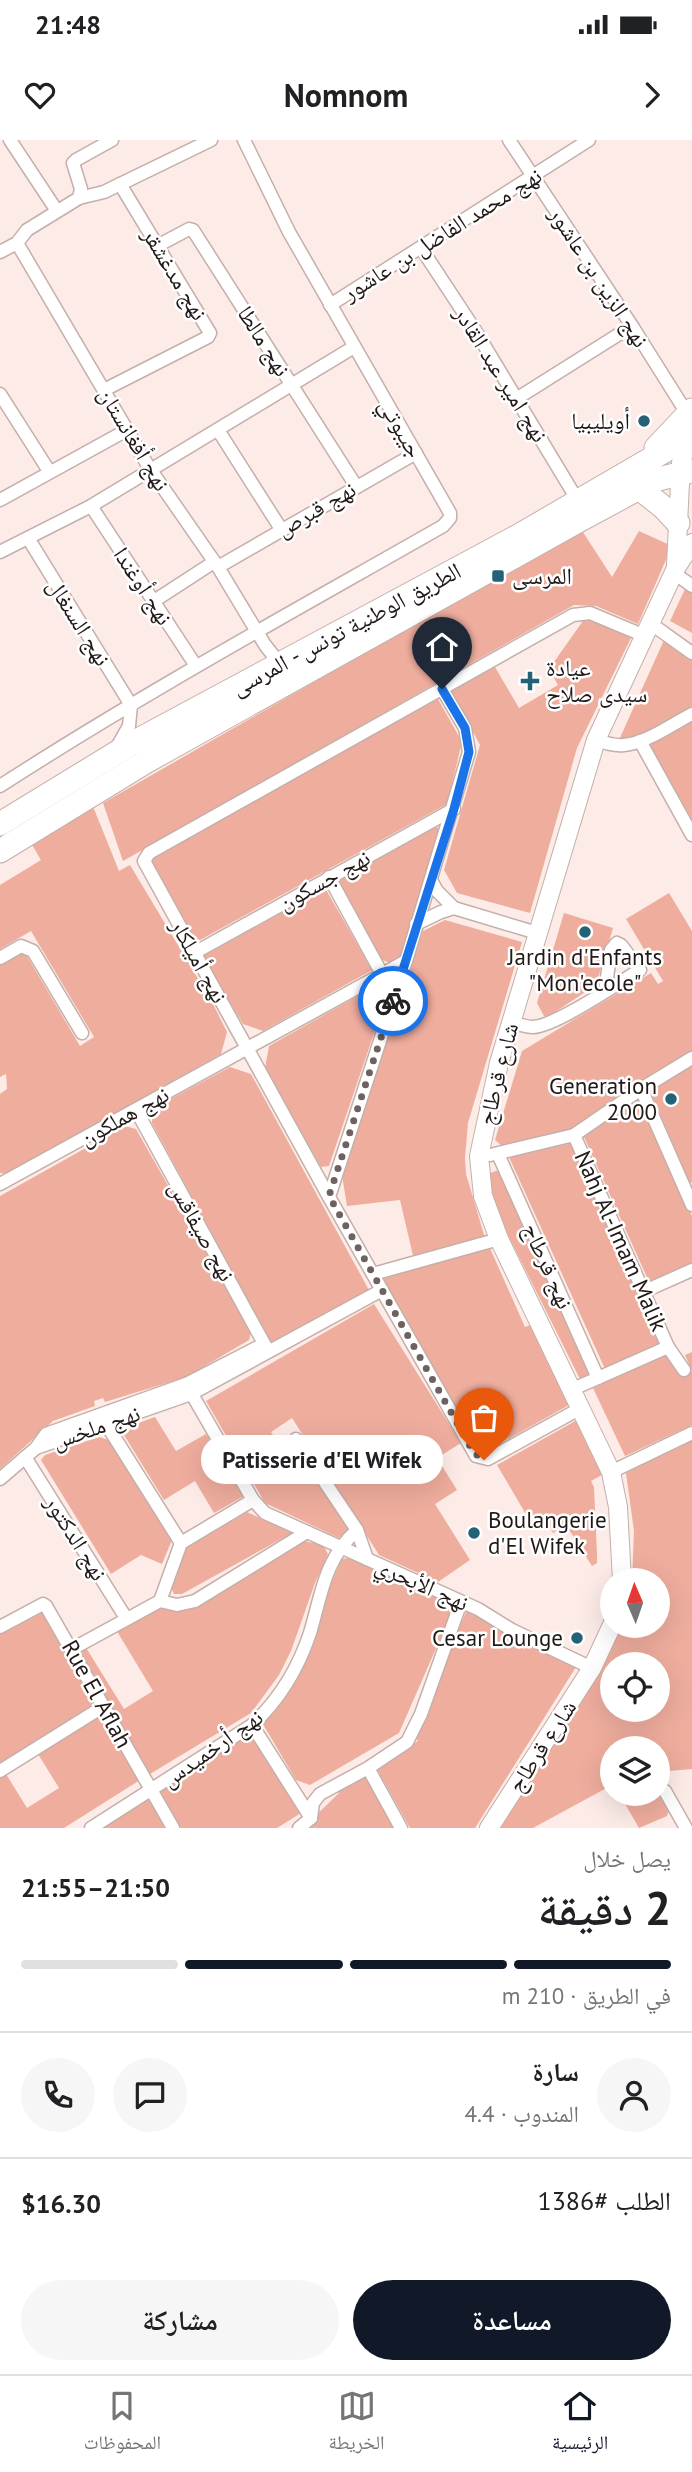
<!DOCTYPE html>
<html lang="ar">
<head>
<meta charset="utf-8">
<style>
  :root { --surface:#fff; --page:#f6f6f6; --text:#202124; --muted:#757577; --line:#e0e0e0; --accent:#111827 }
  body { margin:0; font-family:"PT Sans","Noto Naskh Arabic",sans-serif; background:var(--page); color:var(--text); direction:rtl; height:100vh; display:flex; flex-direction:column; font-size:26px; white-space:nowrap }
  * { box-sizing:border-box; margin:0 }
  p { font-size:23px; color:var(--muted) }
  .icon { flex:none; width:38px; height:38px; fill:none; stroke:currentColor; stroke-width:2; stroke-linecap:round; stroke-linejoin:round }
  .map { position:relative; height:1688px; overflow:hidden; direction:ltr }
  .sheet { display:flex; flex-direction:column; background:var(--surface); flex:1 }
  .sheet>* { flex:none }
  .needle { width:46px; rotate:358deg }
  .buttons { position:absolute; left:600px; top:1428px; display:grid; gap:14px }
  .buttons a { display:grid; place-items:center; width:70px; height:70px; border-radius:50%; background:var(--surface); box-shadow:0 7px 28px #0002; font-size:35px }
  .pin { position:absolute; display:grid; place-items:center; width:60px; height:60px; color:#fff; margin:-72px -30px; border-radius:50% 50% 50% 0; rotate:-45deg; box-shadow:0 0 7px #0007 }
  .pin .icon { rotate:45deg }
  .courier { position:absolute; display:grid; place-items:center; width:70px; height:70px; margin:-35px; border:5px solid #1a73e8; border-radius:50%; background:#fff; color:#222; box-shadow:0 2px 9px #0007 }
  .bubble { position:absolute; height:49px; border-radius:24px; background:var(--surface); box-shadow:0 7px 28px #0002; font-size:23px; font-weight:600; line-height:49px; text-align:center; direction:rtl }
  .headline em { font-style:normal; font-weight:600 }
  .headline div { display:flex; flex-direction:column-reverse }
  .headline { display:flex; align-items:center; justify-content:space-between; height:119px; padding:0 21px }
  h1 { font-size:46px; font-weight:600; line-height:52px }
  .bar { display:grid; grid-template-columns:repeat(4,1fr); gap:10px 7px; align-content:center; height:84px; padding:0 21px }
  .bar i { height:9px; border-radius:5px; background:var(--line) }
  .bar .active { background:var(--accent) }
  .bar p { grid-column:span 4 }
  .line { display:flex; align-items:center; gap:18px; padding:0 21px; border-top:2px solid var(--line) }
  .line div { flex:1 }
  .round { display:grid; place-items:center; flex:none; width:74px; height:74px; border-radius:37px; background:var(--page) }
  .cta { display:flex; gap:14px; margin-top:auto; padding:14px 21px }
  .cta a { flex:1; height:80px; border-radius:42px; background:var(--accent); color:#fff; font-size:28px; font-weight:600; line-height:80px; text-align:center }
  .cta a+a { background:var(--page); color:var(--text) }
  .status { display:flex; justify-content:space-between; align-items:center; height:49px; padding:0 35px; background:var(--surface); direction:ltr }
  .status svg { height:19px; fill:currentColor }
  header { display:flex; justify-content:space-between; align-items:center; height:91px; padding:0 21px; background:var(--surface); font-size:32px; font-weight:600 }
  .dock { display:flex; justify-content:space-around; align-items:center; height:98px; border-top:2px solid var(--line); background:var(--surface); font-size:19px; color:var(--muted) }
  .dock a { display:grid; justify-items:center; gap:4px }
  .dock .active { color:var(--accent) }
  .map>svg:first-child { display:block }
</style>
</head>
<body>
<div class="status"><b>21:48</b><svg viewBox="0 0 49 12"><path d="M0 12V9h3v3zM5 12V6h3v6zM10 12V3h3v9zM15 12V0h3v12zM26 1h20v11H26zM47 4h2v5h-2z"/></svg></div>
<header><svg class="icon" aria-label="forward" viewBox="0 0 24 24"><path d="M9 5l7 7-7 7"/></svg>Nomnom<svg class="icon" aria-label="heart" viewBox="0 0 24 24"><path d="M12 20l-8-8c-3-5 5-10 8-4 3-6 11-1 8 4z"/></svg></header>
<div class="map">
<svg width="692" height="1688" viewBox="0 0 692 1688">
  <rect width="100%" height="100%" fill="#fcebe6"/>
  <g fill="#efad9e" fill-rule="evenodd">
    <path d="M 581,389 L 612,437 L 639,391 L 672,406 L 638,484 L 596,466 L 574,465 L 123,721 L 103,663 Z"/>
    <path d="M 685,449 L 692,450 L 692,493 L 670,481 Z"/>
    <path d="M 585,478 L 631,498 L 577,608 L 530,773 L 457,753 L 444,730 L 480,605 L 451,551 L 495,527 L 519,568 L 558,545 L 549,529 Z"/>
    <path d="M 664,500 L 692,518 L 692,566 L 633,599 L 619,600 Z"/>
    <path d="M 438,559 L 462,602 L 447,664 L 200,800 L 192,798 L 148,720 Z"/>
    <path d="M 692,581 L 692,680 L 651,607 L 652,602 Z"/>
    <path d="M 92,664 L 119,731 L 130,725 L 212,862 L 227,892 L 221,914 L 7,1034 L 0,1033 L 0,954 L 7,949 L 6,934 L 0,937 L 0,825 L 24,811 L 80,906 L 94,897 L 31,791 L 0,809 L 0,745 L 41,720 L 31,703 Z"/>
    <path d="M 436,687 L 441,689 L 400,817 L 391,823 L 382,820 L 337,741 Z"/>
    <path d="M 325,748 L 372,830 L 263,891 L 243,884 L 202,817 Z"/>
    <path d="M 669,753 L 692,791 L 692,911 L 632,947 L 569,990 L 506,1005 L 501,1005 L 495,1000 L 522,911 L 651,833 L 658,844 L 663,841 L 626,779 Z"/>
    <path d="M 564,773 L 613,788 L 596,845 L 549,876 L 544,876 L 537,863 Z"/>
    <path d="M 445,780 L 522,802 L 468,983 L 465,1018 L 466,1034 L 485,1098 L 414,1120 L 400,1060 L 347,1066 L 342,1035 L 423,791 Z"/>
    <path d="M 377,845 L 387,855 L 329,1026 L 321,1027 L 265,928 L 269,906 Z"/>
    <path d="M 692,924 L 692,1042 L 690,1043 L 650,951 Z"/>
    <path d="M 230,927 L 251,934 L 370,1152 L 272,1205 L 152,983 L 152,969 Z"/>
    <path d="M 638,957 L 692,1076 L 692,1125 L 650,1144 L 584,997 Z"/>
    <path d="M 125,986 L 136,989 L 251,1192 L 249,1200 L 186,1237 L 105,1262 L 103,1258 L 94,1261 L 95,1266 L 53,1281 L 0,1329 L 0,1056 Z"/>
    <path d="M 573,1003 L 663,1198 L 660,1205 L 605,1229 L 509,1017 Z"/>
    <path d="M 502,1029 L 596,1237 L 582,1243 L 498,1075 L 492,1054 L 490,1033 Z"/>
    <path d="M 489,1106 L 525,1187 L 530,1185 L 569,1265 L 488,1310 L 477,1308 L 379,1140 Z"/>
    <path d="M 374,1164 L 461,1303 L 437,1318 L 457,1350 L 435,1364 L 470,1420 L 438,1442 L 379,1415 L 292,1278 L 271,1292 L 295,1329 L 306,1322 L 350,1388 L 339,1398 L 265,1363 L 206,1261 Z"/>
    <path d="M 692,1212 L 692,1285 L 625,1316 L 593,1248 L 668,1213 L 680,1236 L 692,1231 L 685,1215 Z"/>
    <path d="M 155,1277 L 176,1311 L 206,1294 L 244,1356 L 214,1373 L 195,1341 L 164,1360 L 124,1295 L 125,1288 Z"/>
    <path d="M 577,1280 L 602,1335 L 591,1341 L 594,1347 L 597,1414 L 597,1423 L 592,1426 L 566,1385 L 553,1393 L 541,1373 L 530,1381 L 497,1325 Z"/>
    <path d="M 99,1297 L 109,1300 L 172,1400 L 162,1424 L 141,1415 L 111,1434 L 41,1320 L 45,1315 Z"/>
    <path d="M 692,1299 L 692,1629 L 658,1632 L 658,1608 L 612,1608 L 612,1645 L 533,1688 L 497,1688 L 613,1505 L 621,1486 L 658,1486 L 658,1440 L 632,1440 L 634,1391 L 626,1333 ZM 612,1524 L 658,1524 L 658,1570 L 612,1570 Z"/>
    <path d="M 247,1372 L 292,1393 L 182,1454 L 174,1454 L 170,1445 L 184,1409 Z"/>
    <path d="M 304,1401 L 323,1405 L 328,1414 L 315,1443 L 291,1511 L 279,1535 L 251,1573 L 150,1634 L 79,1510 L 85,1506 L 124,1569 L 153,1551 L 115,1488 L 159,1462 L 179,1468 Z"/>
    <path d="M 348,1418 L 455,1465 L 399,1593 L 310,1645 L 296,1640 L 261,1581 L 294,1543 L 310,1510 L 326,1454 L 342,1419 Z"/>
    <path d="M 40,1467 L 95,1561 L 92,1568 L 0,1625 L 0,1492 Z"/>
    <path d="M 471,1471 L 576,1527 L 475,1688 L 410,1688 L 378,1631 L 381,1622 L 418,1601 L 414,1596 L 466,1472 Z"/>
    <path d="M 100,1576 L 140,1640 L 64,1688 L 0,1688 L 0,1638 L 6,1634 L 27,1668 L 59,1648 L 38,1614 Z"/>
    <path d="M 250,1590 L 301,1673 L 277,1688 L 181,1688 L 158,1647 Z"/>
    <path d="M 358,1636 L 367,1639 L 398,1688 L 303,1688 L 339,1653 L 337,1649 Z"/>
    <path d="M 658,1652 L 669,1670 L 667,1676 L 639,1688 L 621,1657 L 628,1654 Z"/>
    <path d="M 146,1655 L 167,1688 L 93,1688 Z"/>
  </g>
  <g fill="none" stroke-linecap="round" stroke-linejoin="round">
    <defs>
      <g id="street">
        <path d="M 10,0 L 57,71"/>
        <path d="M 509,0 L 632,186 L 688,275"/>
        <path d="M 79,58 L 104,52 L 211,0"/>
        <path d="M 17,103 L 150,329 L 218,427 L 265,505 L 280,524"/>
        <path d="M 157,106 L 189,89 L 193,90 L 356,346"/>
        <path d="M 421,108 L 475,190 L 578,361"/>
        <path d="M 0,112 L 17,103 L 27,90 L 79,58 L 81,49 L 73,23 L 76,20 L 112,0"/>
        <path d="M 330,165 L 589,0"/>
        <path d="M 104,250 L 208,197 L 210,193 L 120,44"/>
        <path d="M 0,254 L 49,331"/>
        <path d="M 516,259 L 632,186"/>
        <path d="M 218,290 L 281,389"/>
        <path d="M 0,360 L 127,290"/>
        <path d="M 91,366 L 196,526"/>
        <path d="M 28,398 L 131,565 L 129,586 L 117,607"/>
        <path d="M 0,412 L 91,366 L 354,207"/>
        <path d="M 218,427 L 416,313"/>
        <path d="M 674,433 L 692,446"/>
        <path d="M 154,461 L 214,422"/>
        <path d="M 650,483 L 692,513"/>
        <path d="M 596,600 C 605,603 614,606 624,605 C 647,603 672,584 692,574"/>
        <path d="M 640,601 L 692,695"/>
        <path d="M 0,646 C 144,553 294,471 443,386 L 450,378 L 450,373 L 289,92 L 244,0"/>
        <path d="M 329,737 L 382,834"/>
        <path d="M 431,740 L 437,751 L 454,768 L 537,793"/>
        <path d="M 416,784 L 441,772 L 454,768"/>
        <path d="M 194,813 L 454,669"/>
        <path d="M 0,818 L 21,806 L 33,811 L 82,893"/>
        <path d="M 511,882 C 518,884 526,887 533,887 C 556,886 618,843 640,830 L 621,805 L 617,803 L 611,810 L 605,851"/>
        <path d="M 641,949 L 692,1065"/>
        <path d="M 136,970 L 267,1209"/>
        <path d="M 574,995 L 668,1207 L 684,1230"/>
        <path d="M 498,1014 L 598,1238"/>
        <path d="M 490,1015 L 574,995 L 641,949 L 692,918"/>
        <path d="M 0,1044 L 406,821"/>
        <path d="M 329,1057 L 406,821 L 469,612 L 465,588 L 442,549"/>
        <path d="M 373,1134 L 499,1099"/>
        <path d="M 645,1151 L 692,1130"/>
        <path d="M 186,1244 L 253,1360 L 265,1373 L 478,1469 L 512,1490 L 592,1528"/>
        <path d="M 573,1249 L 668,1207"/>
        <path d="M 581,1268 L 488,1319 L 476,1316 L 329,1057 L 144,721 L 149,713 L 573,475 L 590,473 L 645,496"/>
        <path d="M 103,1279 L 181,1403"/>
        <path d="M 296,1299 L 357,1390 L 367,1419"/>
        <path d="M 36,1308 L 191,1254 L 382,1150"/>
        <path d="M 25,1317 L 126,1478"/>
        <path d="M 611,1332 L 692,1293"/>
        <path d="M 0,1339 L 36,1308 L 46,1294 L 186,1244 L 264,1204"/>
        <path d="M 160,1461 L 177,1465 L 195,1461 L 307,1392"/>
        <path d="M 0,1487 L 43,1464 L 46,1466 L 173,1688"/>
        <path d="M 72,1509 L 160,1461 L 181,1403 L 253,1360"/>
        <path d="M 252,1585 L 311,1678"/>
        <path d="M 368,1628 L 401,1688"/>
        <path d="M 0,1631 L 104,1566"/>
        <path d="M 665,1651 L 686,1688"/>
        <path d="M 311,1678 L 313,1663 L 320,1654 L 368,1628 L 407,1602 L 421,1574 L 461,1462"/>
        <path d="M 91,1688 L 252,1585 C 280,1559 298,1529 310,1493 C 322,1453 324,1420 357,1390"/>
        <path d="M 299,1688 L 311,1678"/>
      </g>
      <g id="secondary">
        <path d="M 676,425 L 681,323 L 689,293"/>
        <path d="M 622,1440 L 618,1367 L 611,1332 L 499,1099 L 483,1056 L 479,1016 L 499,923 L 596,600 L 676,428 L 692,403"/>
        <path d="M 489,1688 L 592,1528 L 612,1485"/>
      </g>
      <g id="highway">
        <path d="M 656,308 L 692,270"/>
        <path d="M 639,348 L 663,367 L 678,383"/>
        <path d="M 0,684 L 131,604 L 520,395 L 692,295"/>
        <path d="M 0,711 L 147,621 L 578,381 L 654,340 L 692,331"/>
      </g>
    </defs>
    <use href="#street" stroke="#c4afaa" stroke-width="15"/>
    <use href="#secondary" stroke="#c4afaa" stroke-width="20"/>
    <use href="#highway" stroke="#c4afaa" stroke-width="25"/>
    <use href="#street" stroke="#fff" stroke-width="12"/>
    <use href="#secondary" stroke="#fff" stroke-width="18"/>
    <use href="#highway" stroke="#fff" stroke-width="23"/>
  </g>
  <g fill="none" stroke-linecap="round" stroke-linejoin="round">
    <path stroke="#6e6260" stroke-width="7" stroke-dasharray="0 12.6" d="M 393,861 L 329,1056 L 474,1313 L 484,1320"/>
    <path stroke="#1a73e8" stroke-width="9" d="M 393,861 L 454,669 L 469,612 L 465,588 L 442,549"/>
  </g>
  <g fill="#246278" stroke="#fff" stroke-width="2.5">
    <circle cx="644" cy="281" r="7"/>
    <rect x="491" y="429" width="14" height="14" rx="3.5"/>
    <path d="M526.5 530.5h7v7h7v7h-7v7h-7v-7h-7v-7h7z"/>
    <circle cx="585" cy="792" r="7"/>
    <circle cx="671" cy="959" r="7"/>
    <circle cx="474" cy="1393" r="7"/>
    <circle cx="577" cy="1498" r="7"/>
  </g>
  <g text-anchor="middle" stroke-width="5" stroke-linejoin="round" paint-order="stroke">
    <g font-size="23" fill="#211918" stroke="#fff">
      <text transform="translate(442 94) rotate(-32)" y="8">نهج محمد الفاضل بن عاشور</text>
      <text transform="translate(175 134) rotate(59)" y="8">نهج مدغشقر</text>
      <text transform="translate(599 137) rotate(57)" y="8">نهج الزين بن عاشور</text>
      <text transform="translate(264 201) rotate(58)" y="8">نهج مالطا</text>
      <text transform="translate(501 234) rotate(58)" y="8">نهج امير عبد القادر</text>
      <text transform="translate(401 288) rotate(60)" y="8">جيبوتي</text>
      <text transform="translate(134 299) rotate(59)" y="8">نهج أفغانستان</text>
      <text transform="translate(316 369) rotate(-30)" y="8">نهج قبرص</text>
      <text transform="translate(143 446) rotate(57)" y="8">نهج أوغندا</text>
      <text transform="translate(79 482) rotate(58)" y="8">نهج السنغال</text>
      <text transform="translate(346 489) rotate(-28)" y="8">الطريق الوطنية تونس - المرسى</text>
      <text transform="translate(324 740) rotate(-29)" y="8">نهج جسكون</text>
      <text transform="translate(199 821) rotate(61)" y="8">نهج أميلكار</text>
      <text transform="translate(498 934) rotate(-76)" y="8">شارع قرطاج</text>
      <text transform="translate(124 976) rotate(-29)" y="8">نهج هملكون</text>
      <text transform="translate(202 1091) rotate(61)" y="8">نهج صيفاقس</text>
      <text transform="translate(621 1101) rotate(66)" y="8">Nahj Al-Imam Malik</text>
      <text transform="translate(548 1126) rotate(66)" y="8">نهج قرطاج</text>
      <text transform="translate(96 1287) rotate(-19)" y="8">نهج ملخس</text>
      <text transform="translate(76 1398) rotate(58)" y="8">نهج الدكتور</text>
      <text transform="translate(422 1444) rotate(24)" y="8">نهج الأبحري</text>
      <text transform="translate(97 1554) rotate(61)" y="8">Rue El Aflah</text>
      <text transform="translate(542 1606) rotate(-57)" y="8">شارع قرطاج</text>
      <text transform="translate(212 1608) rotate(-35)" y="8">نهج أرخميدس</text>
    </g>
    <g font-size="23" fill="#211918" stroke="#fff" text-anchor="end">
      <text x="630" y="289">أويليبيا</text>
      <text x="512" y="444" text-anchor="start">المرسى</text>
      <text x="546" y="536" text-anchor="start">عيادة<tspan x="546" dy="26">سيدى صلاح</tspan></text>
      <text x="585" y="825" text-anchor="middle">Jardin d'Enfants<tspan x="585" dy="26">"Mon'ecole"</tspan></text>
      <text x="657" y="954">Generation<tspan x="657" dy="26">2000</tspan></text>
      <text x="488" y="1388" text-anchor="start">Boulangerie<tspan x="488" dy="26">d'El Wifek</tspan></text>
      <text x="563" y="1506">Cesar Lounge</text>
    </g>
  </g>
</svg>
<div class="buttons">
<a><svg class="needle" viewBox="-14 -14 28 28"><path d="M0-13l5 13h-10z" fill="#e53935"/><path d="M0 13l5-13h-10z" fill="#757577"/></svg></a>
<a><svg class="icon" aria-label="locate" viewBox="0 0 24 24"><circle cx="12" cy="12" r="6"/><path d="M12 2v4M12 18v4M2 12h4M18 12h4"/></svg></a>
<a><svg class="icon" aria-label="layers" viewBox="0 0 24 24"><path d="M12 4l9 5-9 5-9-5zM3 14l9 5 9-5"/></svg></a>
</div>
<div class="pin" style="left:484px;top:1320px;background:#ea580c"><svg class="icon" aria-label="bag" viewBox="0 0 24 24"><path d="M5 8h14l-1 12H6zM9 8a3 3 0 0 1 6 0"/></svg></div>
<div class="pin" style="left:442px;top:549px;background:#1f2937"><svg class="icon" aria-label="home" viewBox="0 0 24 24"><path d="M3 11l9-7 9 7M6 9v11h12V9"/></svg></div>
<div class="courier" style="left:393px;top:861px"><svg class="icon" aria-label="bike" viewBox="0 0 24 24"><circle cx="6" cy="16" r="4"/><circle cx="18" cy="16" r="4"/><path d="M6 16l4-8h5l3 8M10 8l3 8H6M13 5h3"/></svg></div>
<div class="bubble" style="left:201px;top:1295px;width:242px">Patisserie d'El Wifek</div>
</div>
<section class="sheet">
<div class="headline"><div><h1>2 دقيقة</h1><p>يصل خلال</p></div><em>21:50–21:55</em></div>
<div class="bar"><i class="active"></i><i class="active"></i><i class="active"></i><i></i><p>في الطريق · 210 m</p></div>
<div class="line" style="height:126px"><a class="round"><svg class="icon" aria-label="person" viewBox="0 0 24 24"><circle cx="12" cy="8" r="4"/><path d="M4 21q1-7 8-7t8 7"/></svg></a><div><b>سارة</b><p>المندوب · 4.4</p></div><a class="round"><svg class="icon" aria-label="chat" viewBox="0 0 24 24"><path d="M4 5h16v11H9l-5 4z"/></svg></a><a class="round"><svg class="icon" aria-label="phone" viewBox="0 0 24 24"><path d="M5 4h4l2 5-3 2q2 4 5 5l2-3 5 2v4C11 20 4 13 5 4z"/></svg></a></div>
<div class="line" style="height:91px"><div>الطلب #1386</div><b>$16.30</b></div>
<div class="cta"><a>مساعدة</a><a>مشاركة</a></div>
</section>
<nav class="dock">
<a class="active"><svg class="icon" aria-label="home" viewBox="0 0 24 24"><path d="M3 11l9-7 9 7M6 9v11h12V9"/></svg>الرئيسية</a>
<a><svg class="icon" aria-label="map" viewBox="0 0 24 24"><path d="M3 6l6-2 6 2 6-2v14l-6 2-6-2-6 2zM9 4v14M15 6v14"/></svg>الخريطة</a>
<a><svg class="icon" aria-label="saved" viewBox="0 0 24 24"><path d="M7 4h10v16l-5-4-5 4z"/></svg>المحفوظات</a>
</nav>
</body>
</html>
